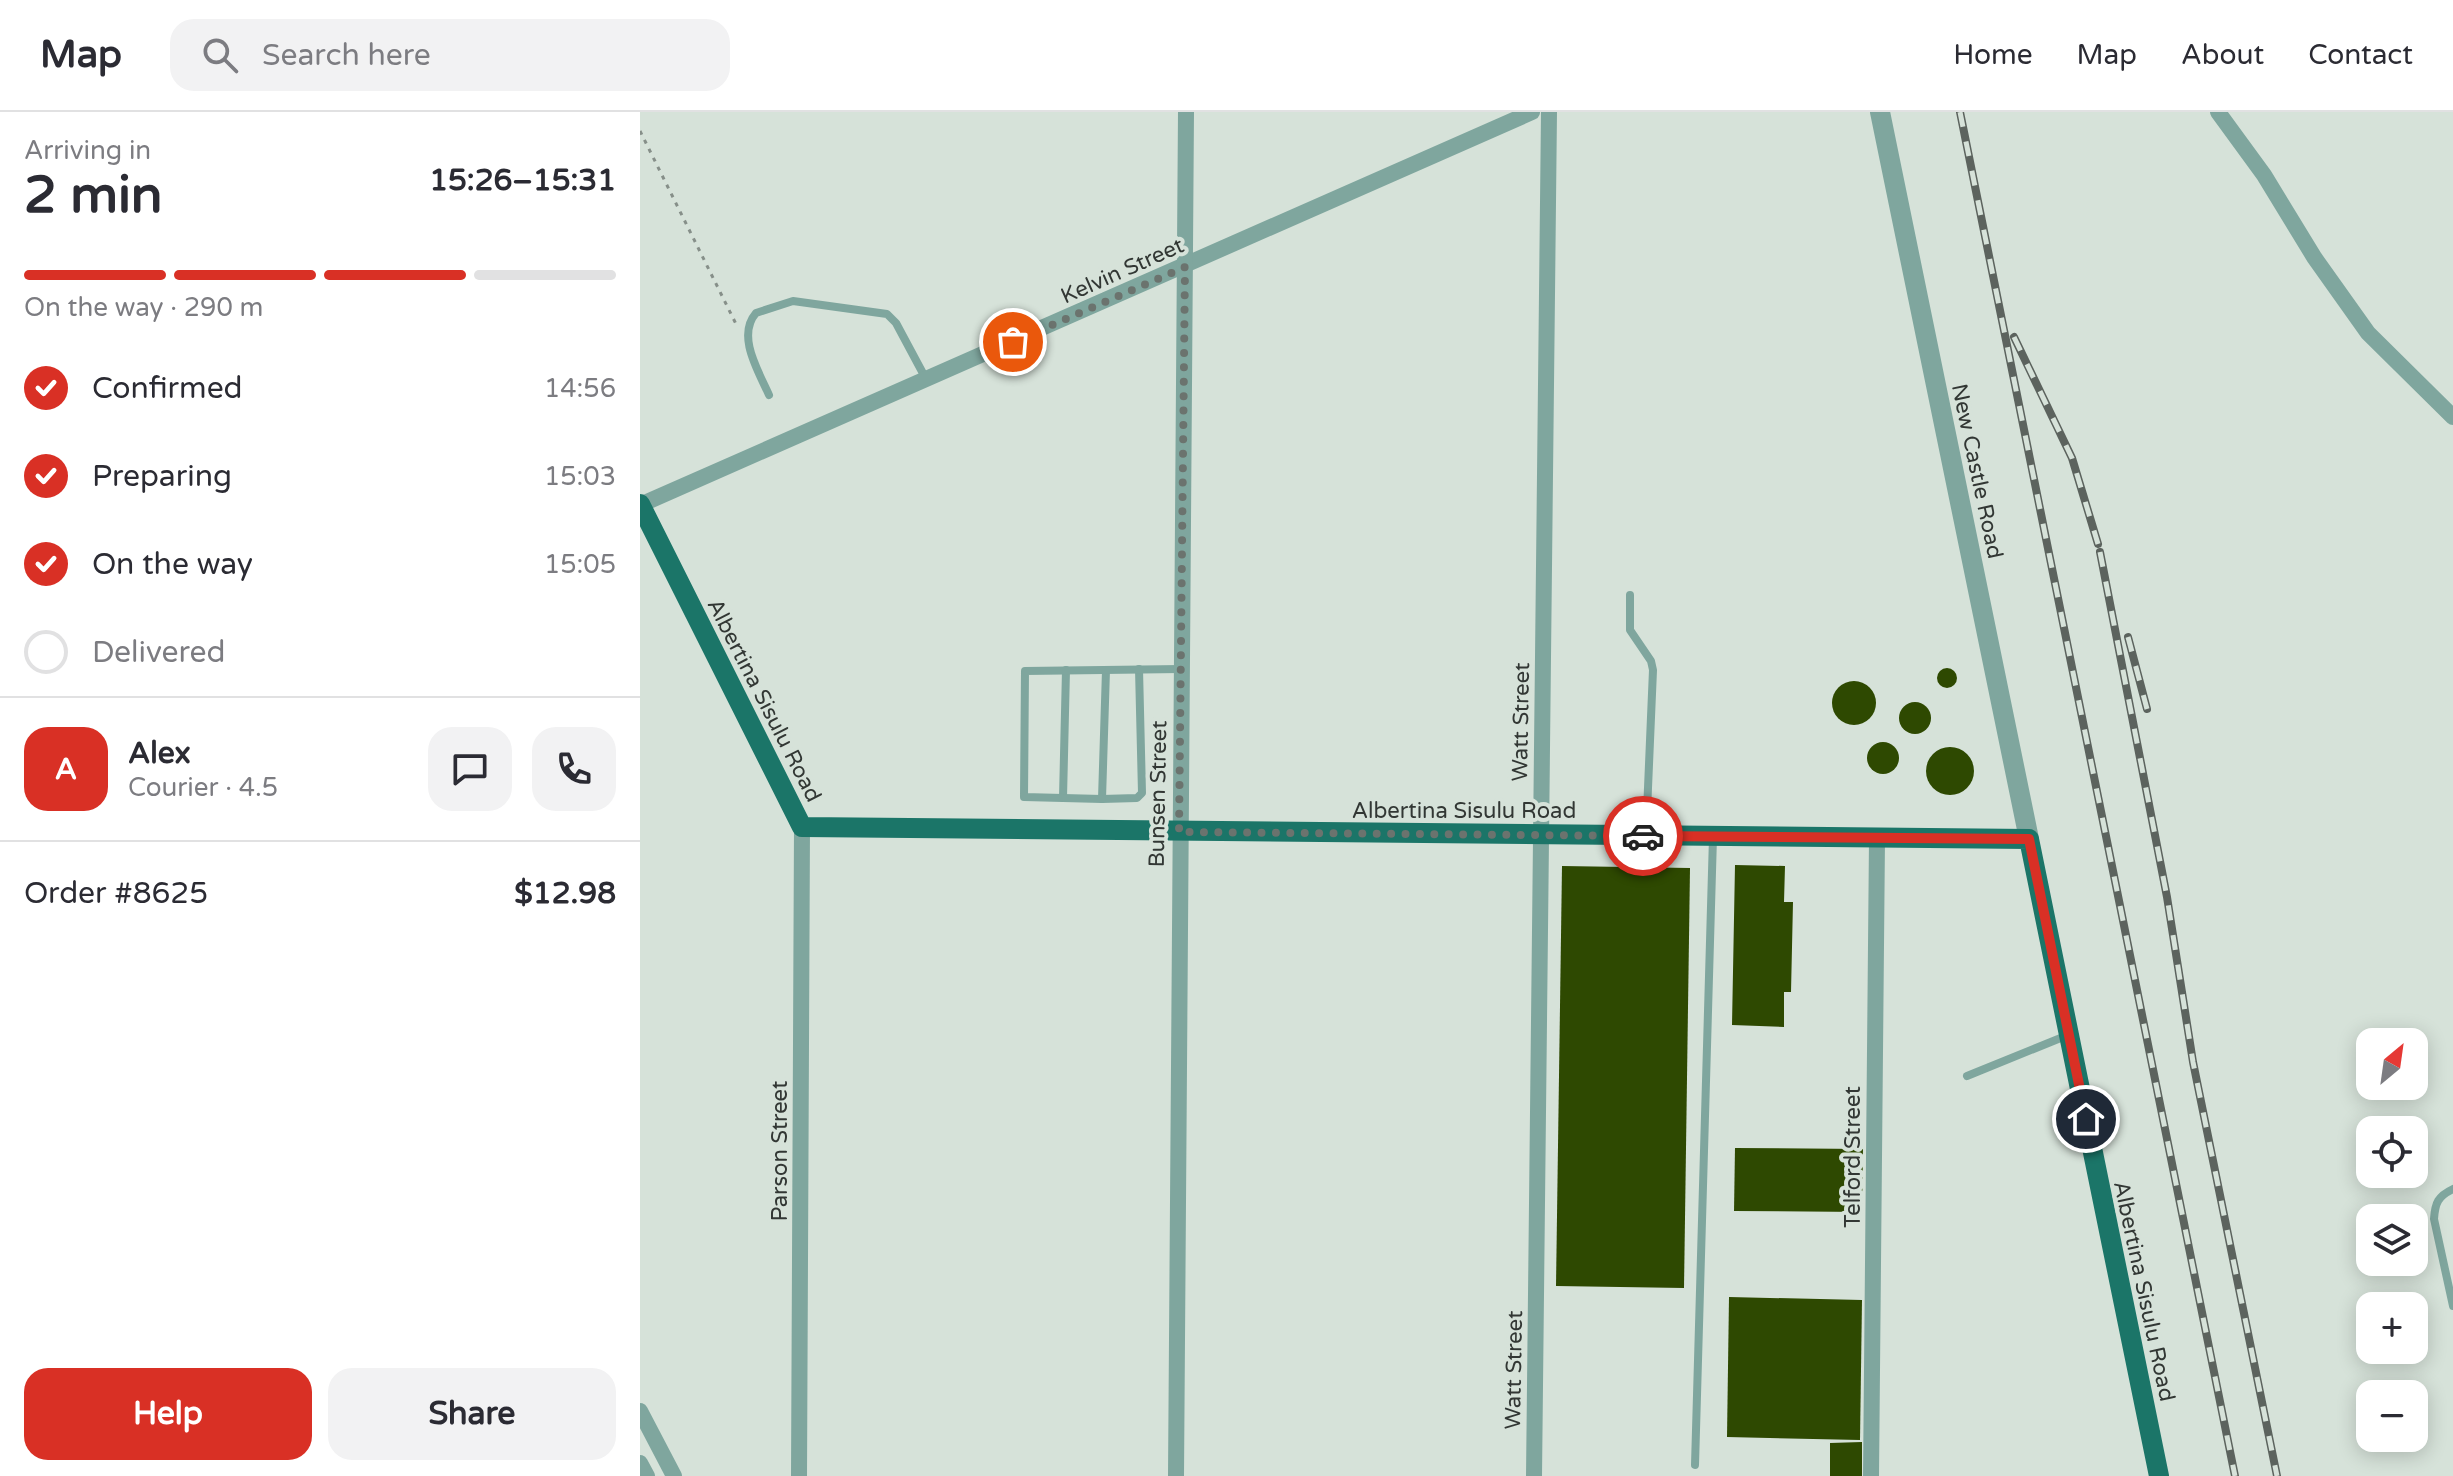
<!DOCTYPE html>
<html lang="en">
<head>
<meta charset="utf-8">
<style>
  :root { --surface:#fff; --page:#f2f2f3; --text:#2b2b33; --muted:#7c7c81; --line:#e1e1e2; --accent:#d93025 }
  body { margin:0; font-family:"Varela Round",sans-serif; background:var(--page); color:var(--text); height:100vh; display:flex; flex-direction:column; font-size:30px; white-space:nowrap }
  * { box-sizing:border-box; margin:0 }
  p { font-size:26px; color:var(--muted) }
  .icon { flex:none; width:44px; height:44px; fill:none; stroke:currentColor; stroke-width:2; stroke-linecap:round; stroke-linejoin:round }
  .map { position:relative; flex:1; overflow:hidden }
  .details { display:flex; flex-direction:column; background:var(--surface); width:640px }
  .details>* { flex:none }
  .needle { width:52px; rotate:29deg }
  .buttons { position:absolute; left:1716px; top:916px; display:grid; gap:16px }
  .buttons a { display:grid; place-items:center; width:72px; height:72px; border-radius:16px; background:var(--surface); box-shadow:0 4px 20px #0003; font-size:40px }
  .pin { position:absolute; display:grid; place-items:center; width:68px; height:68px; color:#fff; margin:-34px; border:4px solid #fff; border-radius:50%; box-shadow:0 2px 8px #0007 }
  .courier { position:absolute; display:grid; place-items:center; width:80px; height:80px; margin:-40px; border:6px solid #d93025; border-radius:50%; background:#fff; color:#222; box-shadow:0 2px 10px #0007 }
  .overview em { font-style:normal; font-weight:700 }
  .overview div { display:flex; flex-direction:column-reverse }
  .overview { display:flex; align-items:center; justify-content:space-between; height:136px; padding:0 24px }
  h1 { font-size:52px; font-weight:700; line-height:60px }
  .bar { display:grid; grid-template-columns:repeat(4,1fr); gap:12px 8px; align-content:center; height:96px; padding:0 24px }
  .bar i { height:10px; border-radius:6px; background:var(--line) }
  .bar .selected { background:var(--accent) }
  .bar p { grid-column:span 4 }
  .line { display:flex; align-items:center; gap:20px; padding:0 24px; border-top:2px solid var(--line) }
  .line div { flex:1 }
  .round { display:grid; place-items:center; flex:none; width:84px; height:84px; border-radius:24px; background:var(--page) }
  ol { padding:0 24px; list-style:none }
  li { display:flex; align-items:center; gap:24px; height:88px }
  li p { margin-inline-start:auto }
  li .icon { padding:8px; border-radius:50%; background:var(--accent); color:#fff; stroke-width:4 }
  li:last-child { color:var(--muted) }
  li i { width:44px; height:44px; border:4px solid var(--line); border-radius:50% }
  .action { display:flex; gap:16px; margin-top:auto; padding:16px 24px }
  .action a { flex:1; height:92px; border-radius:24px; background:var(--accent); color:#fff; font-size:32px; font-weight:700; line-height:92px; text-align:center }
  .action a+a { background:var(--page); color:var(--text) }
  header { display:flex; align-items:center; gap:48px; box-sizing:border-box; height:112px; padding:0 40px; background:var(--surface); border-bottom:2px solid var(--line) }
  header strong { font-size:38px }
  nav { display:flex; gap:44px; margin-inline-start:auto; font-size:28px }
  .search { width:560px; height:72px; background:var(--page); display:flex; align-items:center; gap:20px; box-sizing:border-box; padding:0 28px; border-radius:24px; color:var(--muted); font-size:30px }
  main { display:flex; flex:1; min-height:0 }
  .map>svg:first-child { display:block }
</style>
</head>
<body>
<header>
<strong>Map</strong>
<div class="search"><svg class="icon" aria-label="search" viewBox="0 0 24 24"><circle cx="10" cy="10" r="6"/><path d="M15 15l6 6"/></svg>Search here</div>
<nav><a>Home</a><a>Map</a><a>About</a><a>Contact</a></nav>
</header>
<main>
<section class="details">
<div class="overview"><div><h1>2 min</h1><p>Arriving in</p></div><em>15:26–15:31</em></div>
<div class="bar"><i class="selected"></i><i class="selected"></i><i class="selected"></i><i></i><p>On the way · 290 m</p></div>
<ol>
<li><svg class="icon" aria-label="check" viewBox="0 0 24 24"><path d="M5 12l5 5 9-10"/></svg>Confirmed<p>14:56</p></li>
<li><svg class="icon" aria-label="check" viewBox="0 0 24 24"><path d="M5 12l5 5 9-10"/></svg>Preparing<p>15:03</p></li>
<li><svg class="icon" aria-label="check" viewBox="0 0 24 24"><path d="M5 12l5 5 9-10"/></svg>On the way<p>15:05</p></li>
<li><i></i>Delivered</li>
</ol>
<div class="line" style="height:144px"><b class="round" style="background:var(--accent);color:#fff">A</b><div><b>Alex</b><p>Courier · 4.5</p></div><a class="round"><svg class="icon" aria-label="chat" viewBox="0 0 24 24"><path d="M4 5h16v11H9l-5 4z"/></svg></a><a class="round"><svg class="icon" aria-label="phone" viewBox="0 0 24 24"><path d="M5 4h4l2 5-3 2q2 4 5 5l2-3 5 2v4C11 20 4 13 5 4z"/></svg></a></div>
<div class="line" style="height:104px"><div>Order #8625</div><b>$12.98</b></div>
<div class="action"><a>Help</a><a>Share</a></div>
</section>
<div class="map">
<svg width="1813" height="1364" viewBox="0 0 1813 1364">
  <rect width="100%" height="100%" fill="#d6e2d9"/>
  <g fill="#2e4901">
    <circle cx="1307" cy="566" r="10"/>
    <circle cx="1214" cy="591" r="22"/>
    <circle cx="1275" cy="606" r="16"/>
    <circle cx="1243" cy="646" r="16"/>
    <circle cx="1310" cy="659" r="24"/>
    <path d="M 1095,753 L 1145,754 L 1144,790 L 1153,790 L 1151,880 L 1144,880 L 1144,915 L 1092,913 Z"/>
    <path d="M 922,754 L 1050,756 L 1044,1176 L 916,1174 Z"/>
    <path d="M 1095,1036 L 1223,1037 L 1222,1100 L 1094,1099 Z"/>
    <path d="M 1089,1185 L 1222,1188 L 1220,1328 L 1087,1325 Z"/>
    <path d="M 1222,1330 L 1222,1364 L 1190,1364 L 1190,1331 Z"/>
  </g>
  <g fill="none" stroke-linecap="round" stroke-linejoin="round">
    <path stroke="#868f89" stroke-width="3" stroke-dasharray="4 6" stroke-linecap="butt" d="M 0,19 L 98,216"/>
    <g stroke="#7fa69e" stroke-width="8">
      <path d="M 129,283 C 119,260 96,224 116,201 L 153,189 L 247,202 L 256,211 L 286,267"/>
      <path d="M 990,483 L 990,518 L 1011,549 L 1013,558 L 1006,723"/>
      <path d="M 466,558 L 462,687 L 497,686 L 502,681 L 499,557"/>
      <path d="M 423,686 L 426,558"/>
      <path d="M 462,687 L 384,685 L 385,559 L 541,557"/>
      <path d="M 1327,964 L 1428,923"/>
      <path d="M 1813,1077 C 1798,1084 1795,1091 1794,1107 L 1813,1194"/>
      <path d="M 1055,1353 L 1073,725"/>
    </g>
    <g stroke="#7fa69e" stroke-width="16">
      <path d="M 1578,0 L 1624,63 L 1674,145 L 1728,221 L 1813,305"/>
      <path d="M 0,393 L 892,0"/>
      <path d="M 0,1299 L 34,1364"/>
      <path d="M 0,1351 L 7,1364"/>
      <path d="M 159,1364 L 162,715"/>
      <path d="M 536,1364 L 546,0"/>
      <path d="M 894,1364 L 909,0"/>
      <path d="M 1231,1364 L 1237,727"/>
    </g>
    <path stroke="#7fa69e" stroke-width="20" d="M 1240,0 L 1389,727"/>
    <path stroke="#1b7568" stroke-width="20" d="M 0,392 L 162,715 L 1389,727 L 1519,1364"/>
    <defs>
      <g id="rail">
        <path d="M 1320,0 L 1595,1364"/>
        <path d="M 1374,225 L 1432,346 L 1458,432"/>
        <path d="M 1460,440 L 1527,785 L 1553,950 L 1637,1364"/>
        <path d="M 1488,525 L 1507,597"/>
      </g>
    </defs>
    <use href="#rail" stroke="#5c635e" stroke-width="8"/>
    <use href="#rail" stroke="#d6e2d9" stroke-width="5" stroke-dasharray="15" stroke-linecap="butt"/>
  </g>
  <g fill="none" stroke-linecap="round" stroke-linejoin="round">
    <path stroke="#6b736e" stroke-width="8" stroke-dasharray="0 14.4" d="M 373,230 L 545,155 L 539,720 L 1003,724"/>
    <path stroke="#d93025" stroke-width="10" d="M 1003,724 L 1389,727 L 1446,1007"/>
  </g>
  <g text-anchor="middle" stroke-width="8" stroke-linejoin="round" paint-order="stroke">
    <g font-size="22" fill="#323734" stroke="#d6e2d9">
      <text transform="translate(482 158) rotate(-24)" y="8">Kelvin Street</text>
      <text transform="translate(1338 359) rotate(78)" y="8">New Castle Road</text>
      <text transform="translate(125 588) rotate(63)" y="8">Albertina Sisulu Road</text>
      <text transform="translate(880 610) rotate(-89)" y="8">Watt Street</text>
      <text transform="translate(517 682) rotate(-89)" y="8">Bunsen Street</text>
      <text x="824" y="706">Albertina Sisulu Road</text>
      <text transform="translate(139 1039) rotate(-90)" y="8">Parson Street</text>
      <text transform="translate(1212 1045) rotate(-90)" y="8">Telford Street</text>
      <text transform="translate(1505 1179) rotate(78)" y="8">Albertina Sisulu Road</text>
      <text transform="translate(873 1258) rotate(-89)" y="8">Watt Street</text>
    </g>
  </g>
</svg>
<div class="buttons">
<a><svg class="needle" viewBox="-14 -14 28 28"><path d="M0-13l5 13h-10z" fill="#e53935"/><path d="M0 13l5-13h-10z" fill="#7c7c81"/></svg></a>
<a><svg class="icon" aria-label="locate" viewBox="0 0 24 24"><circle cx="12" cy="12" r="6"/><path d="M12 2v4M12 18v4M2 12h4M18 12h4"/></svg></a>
<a><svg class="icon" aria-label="layers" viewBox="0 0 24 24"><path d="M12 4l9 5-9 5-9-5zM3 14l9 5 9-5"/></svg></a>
<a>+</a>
<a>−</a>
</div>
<div class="pin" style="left:373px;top:230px;background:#ea580c"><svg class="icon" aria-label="bag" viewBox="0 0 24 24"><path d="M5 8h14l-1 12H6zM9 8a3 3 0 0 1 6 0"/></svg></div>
<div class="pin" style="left:1446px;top:1007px;background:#1f2937"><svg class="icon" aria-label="home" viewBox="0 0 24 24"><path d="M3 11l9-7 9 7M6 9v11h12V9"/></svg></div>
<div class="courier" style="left:1003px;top:724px"><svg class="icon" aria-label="car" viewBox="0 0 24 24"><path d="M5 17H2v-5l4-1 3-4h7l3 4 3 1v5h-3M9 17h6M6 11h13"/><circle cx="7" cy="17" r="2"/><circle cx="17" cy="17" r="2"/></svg></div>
</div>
</main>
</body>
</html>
